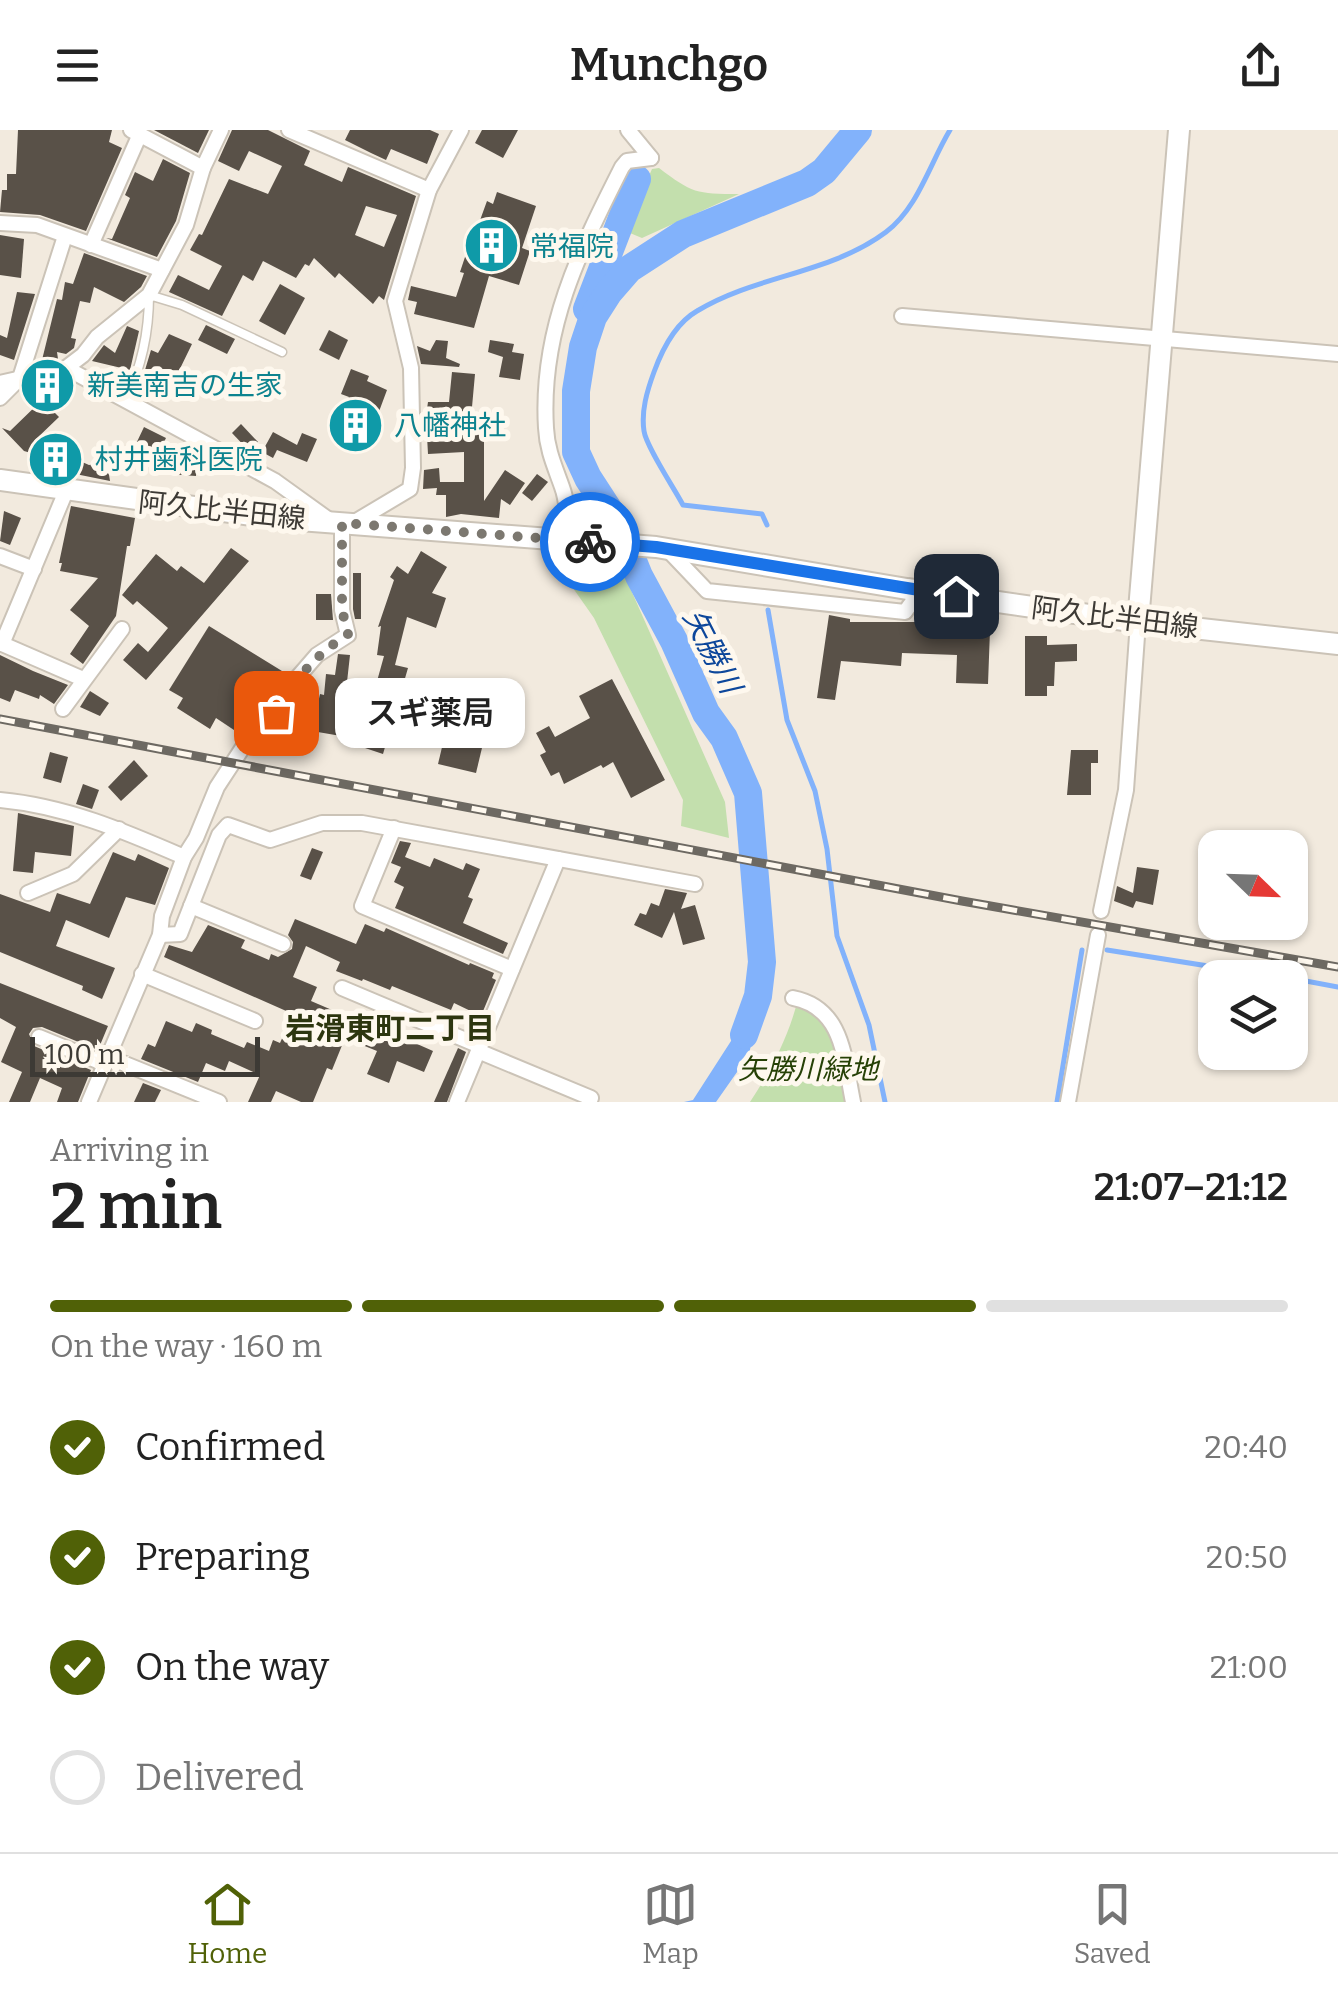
<!DOCTYPE html>
<html lang="en">
<head>
<meta charset="utf-8">
<style>
  :root { --surface:#fff; --page:#f2f2f2; --text:#222; --muted:#767676; --line:#e0e0e0; --accent:#506107 }
  body { margin:0; font-family:Bitter,"Noto Sans JP",serif; background:var(--page); color:var(--text); height:100vh; display:flex; flex-direction:column; font-size:38px; white-space:nowrap }
  * { box-sizing:border-box; margin:0 }
  p { font-size:32px; color:var(--muted) }
  .icon { flex:none; width:55px; height:55px; fill:none; stroke:currentColor; stroke-width:2; stroke-linecap:round; stroke-linejoin:round }
  .map { position:relative; height:972px; overflow:hidden }
  .sheet { display:flex; flex-direction:column; background:var(--surface); flex:1 }
  .sheet>* { flex:none }
  .needle { width:65px; rotate:113deg }
  .buttons { position:absolute; left:1198px; top:700px; display:grid; gap:20px }
  .buttons a { display:grid; place-items:center; width:110px; height:110px; border-radius:20px; background:var(--surface); box-shadow:0 2px 8px #0004; font-size:50px }
  .scale { position:absolute; left:30px; bottom:25px; width:230px; box-sizing:border-box; padding-left:10px; border:5px solid #3d3a35; border-top:0; font-size:28px; line-height:35px; white-space:nowrap; color:#3d3a35; -webkit-text-stroke:8px #fef8ee; paint-order:stroke }
  .pin { position:absolute; display:grid; place-items:center; width:85px; height:85px; color:#fff; margin:-42px; border-radius:20px; box-shadow:0 5px 15px #0006 }
  .courier { position:absolute; display:grid; place-items:center; width:100px; height:100px; margin:-50px; border:8px solid #1a73e8; border-radius:50%; background:#fff; color:#222; box-shadow:0 2px 12px #0007 }
  .bubble { position:absolute; height:70px; border-radius:20px; background:var(--surface); box-shadow:0 2px 8px #0004; font-size:32px; font-weight:600; line-height:70px; text-align:center }
  .head em { font-style:normal; font-weight:600 }
  .head div { display:flex; flex-direction:column-reverse }
  .head { display:flex; align-items:center; justify-content:space-between; height:170px; padding:0 50px }
  h1 { font-size:65px; font-weight:600; line-height:75px }
  .bar { display:grid; grid-template-columns:repeat(4,1fr); gap:15px 10px; align-content:center; height:120px; padding:0 50px }
  .bar i { height:12px; border-radius:8px; background:var(--line) }
  .bar .active { background:var(--accent) }
  .bar p { grid-column:span 4 }
  ol { padding:0 50px; list-style:none }
  li { display:flex; align-items:center; gap:30px; height:110px }
  li p { margin-inline-start:auto }
  li .icon { padding:10px; border-radius:50%; background:var(--accent); color:#fff; stroke-width:4 }
  li:last-child { color:var(--muted) }
  li i { width:55px; height:55px; border:5px solid var(--line); border-radius:50% }
  header { display:flex; justify-content:space-between; align-items:center; height:130px; padding:0 50px; background:var(--surface); font-size:45px; font-weight:600 }
  .dock { display:flex; justify-content:space-around; align-items:center; height:140px; border-top:2px solid var(--line); background:var(--surface); font-size:28px; color:var(--muted) }
  .dock a { display:grid; justify-items:center; gap:5px }
  .dock .active { color:var(--accent) }
  .map>svg:first-child { display:block }
</style>
</head>
<body>
<header><svg class="icon" aria-label="menu" viewBox="0 0 24 24"><path d="M4 6h16M4 12h16M4 18h16"/></svg>Munchgo<svg class="icon" aria-label="share" viewBox="0 0 24 24"><path d="M12 15V3M7 8l5-5 5 5M5 13v7h14v-7"/></svg></header>
<div class="map">
<svg width="1338" height="972" viewBox="0 0 1338 972">
  <rect width="100%" height="100%" fill="#f2eade"/>
  <g fill="#c3dfad">
    <path d="M 659,38 C 692,63 696,64 739,64 L 642,108 L 625,101 L 652,39 Z"/>
    <path d="M 561,441 L 623,442 L 725,672 L 729,708 L 681,696 L 683,670 L 594,488 Z"/>
    <path d="M 797,873 C 841,883 840,936 845,972 L 750,972 C 771,940 787,910 797,873 Z"/>
  </g>
  <path fill="#82b2fb" d="M 760,866 L 749,925 L 716,972 L 684,972 L 693,970 Z"/>
  <g fill="none" stroke-linecap="round" stroke-linejoin="round">
    <g stroke="#82b2fb" stroke-width="5">
      <path d="M 767,395 L 762,384 L 683,375 C 674,358 646,316 644,301 C 641,281 647,261 654,242 C 662,220 676,193 697,181 C 756,145 830,144 886,102 C 918,78 930,33 950,0"/>
      <path d="M 768,480 L 787,590 L 815,661 L 827,719 L 837,806 L 869,895 L 885,972"/>
      <path d="M 1107,820 L 1284,848"/>
      <path d="M 1290,848 L 1338,857"/>
      <path d="M 1057,972 L 1082,820"/>
    </g>
    <g stroke="#82b2fb" stroke-width="28">
      <path d="M 587,179 L 637,49"/>
      <path d="M 744,905 L 758,866 L 762,832 L 748,663 L 724,608 L 706,583 L 674,511 L 639,446 L 618,394 L 588,348 L 576,322 L 576,261 L 583,217 L 593,187 L 609,162 L 629,139 L 683,104 L 807,53 L 824,41 L 858,0"/>
    </g>
  </g>
  <g fill="#595148" fill-rule="evenodd">
    <path d="M 18,0 L 112,0 L 109,12 L 122,18 L 86,101 L 40,85 L 0,82 L 2,60 L 7,60 L 7,44 L 16,44 Z"/>
    <path d="M 154,0 L 209,0 L 198,23 Z"/>
    <path d="M 232,0 L 268,0 L 310,21 L 304,35 L 342,52 L 348,37 L 416,66 L 384,170 L 379,166 L 373,174 L 339,143 L 335,148 L 314,128 L 309,136 L 305,134 L 296,148 L 263,131 L 253,151 L 243,145 L 222,186 L 169,162 L 178,145 L 209,160 L 222,136 L 190,120 L 199,104 L 202,105 L 229,49 L 268,64 L 282,36 L 249,21 L 239,41 L 218,31 ZM 366,76 L 397,85 L 384,117 L 355,105 Z"/>
    <path d="M 350,0 L 430,0 L 439,4 L 427,34 L 391,19 L 386,30 L 371,23 L 345,10 Z"/>
    <path d="M 482,0 L 518,0 L 503,28 L 475,13 Z"/>
    <path d="M 163,29 L 190,43 L 176,91 L 157,127 L 106,108 L 112,109 L 130,68 L 125,65 L 135,42 L 153,51 Z"/>
    <path d="M 497,62 L 536,76 L 522,118 L 530,121 L 519,155 L 489,146 L 474,198 L 414,184 L 417,172 L 408,170 L 411,156 L 456,167 L 464,143 L 460,142 L 469,115 L 477,118 L 484,95 L 479,93 L 487,71 L 493,74 Z"/>
    <path d="M 0,105 L 24,109 L 21,148 L 0,145 Z"/>
    <path d="M 84,123 L 147,146 L 141,157 L 124,172 L 94,157 L 90,173 L 80,171 L 71,208 L 76,209 L 74,218 L 66,224 L 57,222 L 58,229 L 42,230 L 57,169 L 62,170 L 65,152 L 73,154 Z"/>
    <path d="M 280,154 L 305,168 L 285,205 L 259,191 Z"/>
    <path d="M 17,162 L 35,164 L 14,230 L 0,225 L 0,205 L 7,208 Z"/>
    <path d="M 206,195 L 235,209 L 227,224 L 198,210 Z"/>
    <path d="M 127,196 L 139,201 L 130,240 L 92,231 L 104,215 L 115,223 Z"/>
    <path d="M 329,200 L 348,210 L 339,230 L 319,220 Z"/>
    <path d="M 169,204 L 192,214 L 174,251 L 145,240 L 151,220 L 158,223 Z"/>
    <path d="M 436,210 L 448,211 L 446,228 L 460,234 L 459,237 L 421,234 L 417,216 L 430,221 Z"/>
    <path d="M 490,210 L 514,214 L 512,222 L 524,224 L 520,250 L 499,247 L 503,227 L 488,222 Z"/>
    <path d="M 351,239 L 369,246 L 367,251 L 387,260 L 371,303 L 360,298 L 352,317 L 331,308 L 349,267 L 341,264 Z"/>
    <path d="M 452,242 L 475,244 L 471,288 L 484,288 L 484,371 L 505,340 L 525,353 L 510,375 L 501,369 L 499,388 L 461,384 L 446,387 L 446,365 L 436,365 L 437,358 L 423,359 L 424,340 L 439,338 L 440,352 L 464,352 L 464,322 L 428,324 L 427,306 L 423,306 L 428,272 L 449,272 Z"/>
    <path d="M 42,270 L 59,287 L 34,311 L 89,335 L 107,332 L 110,351 L 36,336 L 38,325 L 24,321 L 2,298 L 10,301 Z"/>
    <path d="M 241,294 L 258,312 L 249,321 L 232,303 Z"/>
    <path d="M 144,297 L 166,308 L 161,318 L 197,321 L 196,346 L 168,344 L 169,333 L 135,316 Z"/>
    <path d="M 273,302 L 297,315 L 302,303 L 317,309 L 307,332 L 277,320 L 273,328 L 262,322 Z"/>
    <path d="M 537,344 L 548,352 L 532,371 L 522,363 Z"/>
    <path d="M 71,376 L 135,388 L 130,416 L 127,416 L 116,486 L 83,534 L 70,524 L 89,496 L 70,480 L 98,448 L 60,441 L 62,433 L 59,433 Z"/>
    <path d="M 4,381 L 21,388 L 10,415 L 0,411 Z"/>
    <path d="M 231,418 L 249,431 L 146,550 L 123,530 L 138,513 L 148,522 L 168,498 L 137,471 L 133,475 L 122,465 L 156,424 L 177,441 L 181,436 L 204,453 Z"/>
    <path d="M 421,421 L 447,437 L 432,463 L 446,468 L 436,498 L 407,487 L 395,535 L 408,538 L 383,624 L 359,616 L 384,526 L 377,525 L 381,496 L 378,497 L 394,450 L 390,447 L 397,436 L 408,444 Z"/>
    <path d="M 353,443 L 361,443 L 361,489 L 355,489 L 353,479 Z"/>
    <path d="M 316,464 L 331,464 L 333,490 L 316,490 Z"/>
    <path d="M 829,485 L 850,489 L 850,492 L 937,492 L 937,498 L 990,500 L 988,554 L 956,553 L 957,525 L 902,523 L 901,536 L 841,531 L 835,570 L 817,568 Z"/>
    <path d="M 209,496 L 282,541 L 257,581 L 252,578 L 237,602 L 216,588 L 210,599 L 177,578 L 183,568 L 169,560 Z"/>
    <path d="M 1025,506 L 1047,506 L 1047,515 L 1077,514 L 1077,531 L 1055,532 L 1054,556 L 1047,556 L 1047,566 L 1025,566 Z"/>
    <path d="M 338,524 L 350,525 L 341,606 L 312,601 L 320,564 L 324,565 L 326,544 L 335,545 Z"/>
    <path d="M 0,525 L 33,541 L 68,555 L 54,574 L 40,565 L 39,569 L 15,560 L 10,572 L 0,568 Z"/>
    <path d="M 612,549 L 665,650 L 631,668 L 613,632 L 603,638 L 601,635 L 564,654 L 559,642 L 551,646 L 540,625 L 546,622 L 536,603 L 549,596 L 555,607 L 590,588 L 579,566 Z"/>
    <path d="M 90,561 L 109,573 L 100,586 L 80,577 Z"/>
    <path d="M 454,567 L 492,576 L 476,643 L 438,634 Z"/>
    <path d="M 1071,620 L 1098,620 L 1098,633 L 1091,633 L 1091,665 L 1067,665 Z"/>
    <path d="M 50,622 L 68,627 L 61,653 L 43,648 Z"/>
    <path d="M 134,630 L 148,646 L 121,671 L 108,657 Z"/>
    <path d="M 83,654 L 99,660 L 92,679 L 76,674 Z"/>
    <path d="M 18,683 L 74,696 L 71,726 L 35,722 L 33,743 L 13,741 Z"/>
    <path d="M 400,711 L 411,713 L 405,727 L 430,737 L 434,728 L 463,740 L 466,733 L 480,739 L 468,767 L 473,769 L 463,793 L 508,813 L 503,824 L 395,778 L 404,757 L 394,752 L 401,737 L 391,733 Z"/>
    <path d="M 312,718 L 323,722 L 311,750 L 300,746 Z"/>
    <path d="M 113,722 L 135,731 L 138,724 L 169,738 L 155,775 L 126,767 L 109,808 L 66,790 L 56,816 L 115,838 L 102,869 L 82,860 L 83,856 L 0,822 L 0,764 L 50,782 L 57,763 L 90,774 Z"/>
    <path d="M 1137,737 L 1159,740 L 1153,775 L 1136,771 L 1133,778 L 1114,771 L 1117,756 L 1133,763 Z"/>
    <path d="M 665,759 L 687,763 L 681,779 L 695,775 L 705,809 L 683,815 L 674,782 L 662,808 L 634,795 L 640,783 L 646,785 L 651,773 L 659,776 Z"/>
    <path d="M 295,789 L 356,814 L 365,794 L 384,802 L 386,798 L 469,835 L 470,833 L 494,843 L 492,848 L 496,850 L 481,886 L 454,873 L 451,880 L 392,856 L 390,860 L 363,849 L 362,851 L 336,841 L 340,832 L 306,816 L 293,847 L 317,857 L 311,871 L 360,892 L 362,888 L 380,895 L 383,887 L 403,895 L 399,906 L 433,921 L 424,942 L 397,931 L 389,953 L 367,944 L 377,921 L 345,908 L 332,940 L 327,938 L 313,972 L 301,972 L 276,961 L 271,972 L 248,972 L 260,945 L 229,931 L 225,941 L 206,933 L 198,952 L 141,929 L 148,914 L 155,917 L 166,891 L 192,902 L 196,893 L 212,900 L 211,904 L 244,918 L 247,912 L 269,921 L 273,910 L 280,913 L 293,884 L 164,827 L 169,815 L 192,822 L 208,795 L 245,810 L 241,818 L 269,830 L 271,824 L 278,827 L 292,819 L 293,812 L 288,805 Z"/>
    <path d="M 0,853 L 108,896 L 98,920 L 42,897 L 33,898 L 29,904 L 34,916 L 91,940 L 78,972 L 57,972 L 62,958 L 40,948 L 30,972 L 9,972 L 22,942 L 1,932 L 16,897 L 0,888 Z"/>
    <path d="M 458,918 L 466,922 L 447,972 L 434,972 Z"/>
    <path d="M 143,953 L 161,960 L 155,972 L 134,972 Z"/>
  </g>
  <g fill="none" stroke-linecap="round" stroke-linejoin="round">
    <defs>
      <path id="lane" d="M 126,272 C 141,236 149,204 149,165 L 182,175 L 282,222"/>
      <g id="street">
        <path d="M 131,0 L 203,38"/>
        <path d="M 289,0 L 429,60"/>
        <path d="M 628,0 L 651,28"/>
        <path d="M 0,93 L 37,95 L 162,140"/>
        <path d="M 91,115 L 140,4"/>
        <path d="M 902,186 L 1338,224"/>
        <path d="M 66,238 L 275,351 L 332,392"/>
        <path d="M 0,253 L 66,238 L 83,225 L 97,207 L 149,165 L 186,95 L 203,38 L 221,0"/>
        <path d="M 0,268 L 20,248 L 65,106"/>
        <path d="M 353,393 L 410,359 L 413,338 L 411,238 L 395,171 L 429,60 L 461,0"/>
        <path d="M 569,410 C 568,393 568,373 562,357 C 555,337 547,320 546,298 C 540,200 579,122 622,37 L 627,31 L 651,28"/>
        <path d="M 667,419 L 707,461 L 905,482 L 920,461"/>
        <path d="M 0,426 L 34,439"/>
        <path d="M 0,513 L 83,549"/>
        <path d="M 2,514 L 66,361"/>
        <path d="M 63,579 L 122,499"/>
        <path d="M 0,670 C 66,676 124,701 184,727"/>
        <path d="M 394,698 L 362,776 L 512,839"/>
        <path d="M 28,763 L 73,744 L 119,699"/>
        <path d="M 191,776 L 283,814"/>
        <path d="M 1101,781 L 1126,660 L 1138,492"/>
        <path d="M 160,805 L 180,804 L 219,705 L 228,695 L 270,710 L 322,693 L 362,693 L 695,754"/>
        <path d="M 142,844 L 255,891"/>
        <path d="M 342,858 L 480,916"/>
        <path d="M 793,868 C 844,878 844,929 853,972"/>
        <path d="M 39,907 L 105,934"/>
        <path d="M 478,921 L 591,968"/>
        <path d="M 108,927 L 219,972"/>
        <path d="M 89,972 L 160,805 L 162,786 L 184,727 L 196,708 L 217,657 L 249,608 L 276,583 L 291,555 L 317,525 L 348,505 L 342,480 L 342,393"/>
        <path d="M 457,972 L 558,729"/>
        <path d="M 1068,972 L 1098,805"/>
      </g>
      <g id="secondary">
        <path d="M 0,350 L 273,388 L 656,417 L 907,459 L 1138,492 L 1338,514"/>
        <path d="M 1138,492 L 1179,0"/>
      </g>
    </defs>
    <use href="#lane" stroke="#cbc3b7" stroke-width="11"/>
    <use href="#street" stroke="#cbc3b7" stroke-width="18"/>
    <use href="#secondary" stroke="#cbc3b7" stroke-width="24"/>
    <use href="#lane" stroke="#fff" stroke-width="8"/>
    <use href="#street" stroke="#fff" stroke-width="14"/>
    <use href="#secondary" stroke="#fff" stroke-width="20"/>
    <defs>
      <path id="rail" d="M 0,589 L 962,771 L 1338,837"/>
    </defs>
    <use href="#rail" stroke="#6d6962" stroke-width="9"/>
    <use href="#rail" stroke="#fef8ee" stroke-width="5" stroke-dasharray="15" stroke-linecap="butt"/>
  </g>
  <g fill="none" stroke-linecap="round" stroke-linejoin="round">
    <path stroke="#7c7870" stroke-width="10" stroke-dasharray="0 18" d="M 276,583 C 295,548 315,526 348,504 L 342,480 L 342,393 L 590,412"/>
    <path stroke="#1a73e8" stroke-width="12" d="M 590,412 L 656,417 L 956,466"/>
  </g>
  <defs>
    <symbol id="building-disc" viewBox="-11 -11 22 22"><circle r="9.5" fill="#0f9aa8" stroke="#fef8ee"/><path d="M-4-6H4V6H1V3H-1V6H-4ZM-2.5-4.3h1.7v1.8h-1.7ZM.8-4.3h1.7v1.8H.8ZM-2.5-1h1.7V.8h-1.7ZM.8-1h1.7V.8H.8Z" fill="#fff"/></symbol>
  </defs>
  <g fill-rule="evenodd">
    <use href="#building-disc" x="460" y="84" width="63" height="63"/>
    <use href="#building-disc" x="16" y="224" width="63" height="63"/>
    <use href="#building-disc" x="324" y="264" width="63" height="63"/>
    <use href="#building-disc" x="24" y="298" width="63" height="63"/>
  </g>
  <g text-anchor="middle" stroke-width="10" stroke-linejoin="round" paint-order="stroke">
    <g font-size="28" fill="#0d838f" stroke="#fef8ee" text-anchor="start">
      <text x="530" y="126">常福院</text>
      <text x="87" y="265">新美南吉の生家</text>
      <text x="394" y="305">八幡神社</text>
      <text x="95" y="339">村井歯科医院</text>
    </g>
    <g font-size="28" fill="#3d3a35" stroke="#fef8ee">
      <text transform="translate(222 380) rotate(6)" y="10">阿久比半田線</text>
      <text transform="translate(1115 487) rotate(7)" y="10">阿久比半田線</text>
    </g>
    <g font-size="28" font-style="italic" fill="#264106" stroke="#fef8ee">
      <text x="808" y="949">矢勝川緑地</text>
    </g>
    <g font-size="30" font-style="italic" fill="#0d479b" stroke="#fef8ee">
      <text transform="translate(712 521) rotate(63)" y="10">矢勝川</text>
    </g>
    <g font-size="30" font-weight="bold" fill="#2d360f" stroke="#fef8ee">
      <text x="390" y="909">岩滑東町二丁目</text>
    </g>
  </g>
</svg>
<div class="buttons">
<a><svg class="needle" viewBox="-14 -14 28 28"><path d="M0-13l5 13h-10z" fill="#e53935"/><path d="M0 13l5-13h-10z" fill="#767676"/></svg></a>
<a><svg class="icon" aria-label="layers" viewBox="0 0 24 24"><path d="M12 4l9 5-9 5-9-5zM3 14l9 5 9-5"/></svg></a>
</div>
<div class="scale">100 m</div>
<div class="pin" style="left:276px;top:583px;background:#ea580c"><svg class="icon" aria-label="bag" viewBox="0 0 24 24"><path d="M5 8h14l-1 12H6zM9 8a3 3 0 0 1 6 0"/></svg></div>
<div class="pin" style="left:956px;top:466px;background:#1f2937"><svg class="icon" aria-label="home" viewBox="0 0 24 24"><path d="M3 11l9-7 9 7M6 9v11h12V9"/></svg></div>
<div class="courier" style="left:590px;top:412px"><svg class="icon" aria-label="bike" viewBox="0 0 24 24"><circle cx="6" cy="16" r="4"/><circle cx="18" cy="16" r="4"/><path d="M6 16l4-8h5l3 8M10 8l3 8H6M13 5h3"/></svg></div>
<div class="bubble" style="left:335px;top:548px;width:190px">スギ薬局</div>
</div>
<section class="sheet">
<div class="head"><div><h1>2 min</h1><p>Arriving in</p></div><em>21:07–21:12</em></div>
<div class="bar"><i class="active"></i><i class="active"></i><i class="active"></i><i></i><p>On the way · 160 m</p></div>
<ol>
<li><svg class="icon" aria-label="check" viewBox="0 0 24 24"><path d="M5 12l5 5 9-10"/></svg>Confirmed<p>20:40</p></li>
<li><svg class="icon" aria-label="check" viewBox="0 0 24 24"><path d="M5 12l5 5 9-10"/></svg>Preparing<p>20:50</p></li>
<li><svg class="icon" aria-label="check" viewBox="0 0 24 24"><path d="M5 12l5 5 9-10"/></svg>On the way<p>21:00</p></li>
<li><i></i>Delivered</li>
</ol>
</section>
<nav class="dock">
<a class="active"><svg class="icon" aria-label="home" viewBox="0 0 24 24"><path d="M3 11l9-7 9 7M6 9v11h12V9"/></svg>Home</a>
<a><svg class="icon" aria-label="map" viewBox="0 0 24 24"><path d="M3 6l6-2 6 2 6-2v14l-6 2-6-2-6 2zM9 4v14M15 6v14"/></svg>Map</a>
<a><svg class="icon" aria-label="saved" viewBox="0 0 24 24"><path d="M7 4h10v16l-5-4-5 4z"/></svg>Saved</a>
</nav>
</body>
</html>
